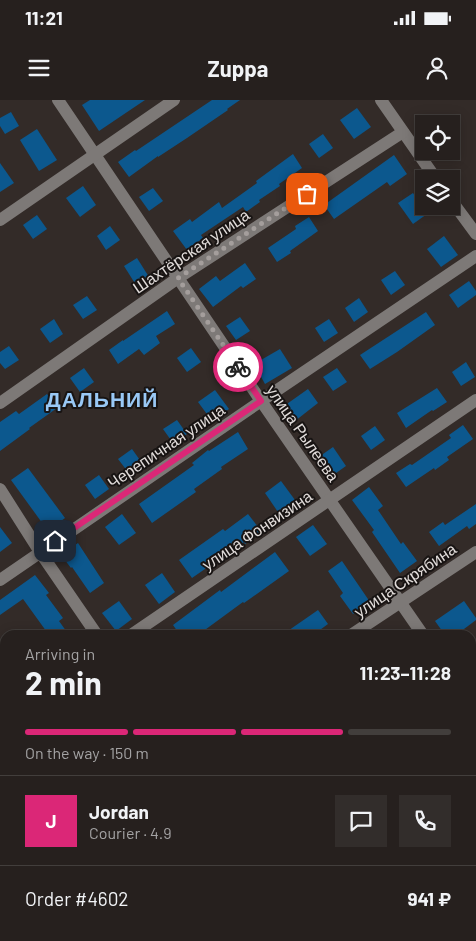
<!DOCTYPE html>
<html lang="en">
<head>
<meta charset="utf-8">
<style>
  :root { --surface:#26201e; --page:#322d2b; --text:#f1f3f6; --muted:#a4a3a4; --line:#423e3c; --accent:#db2777 }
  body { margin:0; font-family:Barlow,sans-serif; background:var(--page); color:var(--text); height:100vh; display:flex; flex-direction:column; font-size:19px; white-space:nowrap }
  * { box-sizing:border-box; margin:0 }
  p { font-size:16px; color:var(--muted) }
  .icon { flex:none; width:28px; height:28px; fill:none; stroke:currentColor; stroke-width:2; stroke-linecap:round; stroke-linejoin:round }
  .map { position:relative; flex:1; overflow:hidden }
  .sheet { position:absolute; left:0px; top:530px; width:476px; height:311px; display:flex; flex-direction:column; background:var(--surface); border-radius:15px 15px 0 0; box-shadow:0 2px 12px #0003,0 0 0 1px var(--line) }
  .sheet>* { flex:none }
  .fabs { position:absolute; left:415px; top:15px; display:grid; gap:10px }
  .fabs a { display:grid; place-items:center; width:45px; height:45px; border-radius:0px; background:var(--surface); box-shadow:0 2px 12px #0003,0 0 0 1px var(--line); font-size:25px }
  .pin { position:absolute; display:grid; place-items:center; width:42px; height:42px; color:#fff; margin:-21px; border-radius:10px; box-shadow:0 2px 8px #0006 }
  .courier { position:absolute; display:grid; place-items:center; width:50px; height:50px; margin:-25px; border:4px solid #db2777; border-radius:50%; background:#fff; color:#222; box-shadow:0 1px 6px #0007 }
  .overview em { font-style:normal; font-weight:700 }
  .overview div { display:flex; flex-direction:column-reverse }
  .overview { display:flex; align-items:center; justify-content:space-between; height:85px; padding:0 25px }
  h1 { font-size:32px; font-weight:700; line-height:38px }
  .bar { display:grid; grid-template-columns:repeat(4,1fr); gap:8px 5px; align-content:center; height:60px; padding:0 25px }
  .bar i { height:6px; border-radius:4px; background:var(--line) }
  .bar .active { background:var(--accent) }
  .bar p { grid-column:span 4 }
  .line { display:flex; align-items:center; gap:12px; padding:0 25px; border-top:1px solid var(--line) }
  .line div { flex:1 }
  .round { display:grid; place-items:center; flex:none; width:52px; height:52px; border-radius:0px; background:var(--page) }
  .status { display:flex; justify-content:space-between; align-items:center; height:35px; padding:0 25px; background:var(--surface); direction:ltr }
  .status svg { height:14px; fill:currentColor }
  header { display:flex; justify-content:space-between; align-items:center; height:65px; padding:0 25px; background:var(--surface); font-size:22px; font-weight:700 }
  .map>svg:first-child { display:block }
</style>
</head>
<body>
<div class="status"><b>11:21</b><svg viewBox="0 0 49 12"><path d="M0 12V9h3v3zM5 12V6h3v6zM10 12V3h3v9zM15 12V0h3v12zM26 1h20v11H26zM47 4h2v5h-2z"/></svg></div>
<header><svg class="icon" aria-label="menu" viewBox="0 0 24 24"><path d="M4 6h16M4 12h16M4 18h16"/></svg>Zuppa<svg class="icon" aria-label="person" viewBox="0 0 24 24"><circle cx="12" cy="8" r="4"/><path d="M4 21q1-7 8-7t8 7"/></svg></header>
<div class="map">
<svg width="476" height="841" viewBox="0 0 476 841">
  <rect width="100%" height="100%" fill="#332b28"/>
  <g fill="#0c588e">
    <path d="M 90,0 L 145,0 L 99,31 L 82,5 Z"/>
    <path d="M 212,0 L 240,0 L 227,9 L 228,10 L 187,38 L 158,57 L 158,56 L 129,77 L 118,62 L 135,50 L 136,51 Z"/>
    <path d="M 357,8 L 371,27 L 354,39 L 340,20 Z"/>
    <path d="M 11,12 L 19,26 L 5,34 L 0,26 L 0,18 Z"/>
    <path d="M 37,29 L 57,60 L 39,71 L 20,40 Z"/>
    <path d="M 323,34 L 333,48 L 319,58 L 309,44 Z"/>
    <path d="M 293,54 L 302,68 L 279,84 L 280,86 L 259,100 L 260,102 L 246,112 L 243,107 L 201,135 L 203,138 L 187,150 L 173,131 L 190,119 L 192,122 L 219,102 L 222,108 L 257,83 L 256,81 Z"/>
    <path d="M 394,55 L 407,74 L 390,86 L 387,82 L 334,119 L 324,105 Z"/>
    <path d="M 0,63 L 14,83 L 0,92 Z"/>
    <path d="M 83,86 L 96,105 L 80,117 L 66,98 Z"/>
    <path d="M 153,88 L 163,101 L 149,111 L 139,97 Z"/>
    <path d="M 413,93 L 427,114 L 413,124 L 398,103 Z"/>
    <path d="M 37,115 L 47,129 L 33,139 L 23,125 Z"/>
    <path d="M 309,117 L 318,131 L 290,151 L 291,153 L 277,162 L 268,148 L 296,129 L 295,126 Z"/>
    <path d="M 110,126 L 120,140 L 106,150 L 97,136 Z"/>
    <path d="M 444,136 L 458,155 L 441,167 L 427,149 Z"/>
    <path d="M 137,158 L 149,177 L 136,185 L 124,166 Z"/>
    <path d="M 245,163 L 256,179 L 243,188 L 241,186 L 213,207 L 199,189 L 216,176 L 220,181 Z"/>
    <path d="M 395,171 L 405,185 L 391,195 L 381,180 Z"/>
    <path d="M 469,181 L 476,191 L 476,195 L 458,208 L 449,195 Z"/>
    <path d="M 87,196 L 97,210 L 83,219 L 73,205 Z"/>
    <path d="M 359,198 L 368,212 L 354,222 L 345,208 Z"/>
    <path d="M 167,211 L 175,224 L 156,236 L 160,243 L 144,255 L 139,249 L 118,264 L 109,250 L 123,240 L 123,241 Z"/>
    <path d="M 426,212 L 435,225 L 397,252 L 370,269 L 360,255 Z"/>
    <path d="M 240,217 L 250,231 L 236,240 L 226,226 Z"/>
    <path d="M 54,219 L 63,234 L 50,243 L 40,229 Z"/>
    <path d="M 329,219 L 338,233 L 324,242 L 315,228 Z"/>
    <path d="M 9,246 L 19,260 L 5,269 L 0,263 L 0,252 Z"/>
    <path d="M 191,248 L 201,262 L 187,272 L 177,258 Z"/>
    <path d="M 280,249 L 292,268 L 265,284 L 254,264 Z"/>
    <path d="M 466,262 L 475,277 L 461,286 L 452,272 Z"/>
    <path d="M 84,268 L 94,282 L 80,292 L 70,278 Z"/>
    <path d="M 337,268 L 347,282 L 333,291 L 323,277 Z"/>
    <path d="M 437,288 L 447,302 L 433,311 L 432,310 L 406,328 L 397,313 Z"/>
    <path d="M 308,289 L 318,303 L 295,321 L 284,306 Z"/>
    <path d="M 215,290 L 229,309 L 212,321 L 198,302 Z"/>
    <path d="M 47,294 L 57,308 L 29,328 L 30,329 L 0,351 L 0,322 L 16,311 L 19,314 Z"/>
    <path d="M 177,320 L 187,334 L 173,343 L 163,329 Z"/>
    <path d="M 463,325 L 473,339 L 447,357 L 449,360 L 435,370 L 434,368 L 406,387 L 396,373 L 410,364 L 412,365 L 451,338 L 449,335 Z"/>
    <path d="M 375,326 L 385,340 L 371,350 L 361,336 Z"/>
    <path d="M 238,332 L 248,349 L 221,367 L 222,369 L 194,389 L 196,392 L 152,423 L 139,404 L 194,365 L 192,363 L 208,350 L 209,351 Z"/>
    <path d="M 333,347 L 346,366 L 329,378 L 316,359 Z"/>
    <path d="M 132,349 L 142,363 L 128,372 L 118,359 Z"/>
    <path d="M 28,368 L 65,418 L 48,431 L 11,380 Z"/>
    <path d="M 99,375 L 109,389 L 95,399 L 85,385 Z"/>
    <path d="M 281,381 L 295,400 L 278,412 L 265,393 Z"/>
    <path d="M 369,387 L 383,406 L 378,410 L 401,444 L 403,442 L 417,461 L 400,473 L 372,432 L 374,430 L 352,400 Z"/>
    <path d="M 476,404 L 476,424 L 469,429 L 467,426 L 439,446 L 429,432 L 443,422 L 445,425 Z"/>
    <path d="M 122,414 L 136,433 L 119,445 L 105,427 Z"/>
    <path d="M 248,414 L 262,432 L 245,444 L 244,442 L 192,478 L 179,460 L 223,429 L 225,431 Z"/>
    <path d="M 313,425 L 327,444 L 310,456 L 296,437 Z"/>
    <path d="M 0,427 L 12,443 L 0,452 Z"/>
    <path d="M 78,443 L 104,483 L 90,493 L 72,467 L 71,468 L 61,455 Z"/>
    <path d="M 275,452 L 289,471 L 244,503 L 243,502 L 198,535 L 180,535 L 173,525 L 220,490 L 221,492 Z"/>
    <path d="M 342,461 L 370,502 L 353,514 L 340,496 L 343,493 L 328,471 Z"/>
    <path d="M 162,473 L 175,492 L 159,504 L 145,485 Z"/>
    <path d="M 35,475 L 49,493 L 46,495 L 63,518 L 59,521 L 69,535 L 49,535 L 23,499 L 0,515 L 0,500 Z"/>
    <path d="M 119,501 L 132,519 L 116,531 L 102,513 Z"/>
    <path d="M 464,501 L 476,518 L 476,520 L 456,535 L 445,535 L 435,521 Z"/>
    <path d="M 318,510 L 328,524 L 313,535 L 282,535 Z"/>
  </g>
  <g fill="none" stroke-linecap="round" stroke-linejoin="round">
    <g stroke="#7d7977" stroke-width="12">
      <path d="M 58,0 L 261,301 L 423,535"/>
      <path d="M 381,0 L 436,79"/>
      <path d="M 451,100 L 476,134"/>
      <path d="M 0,120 L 174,0"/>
      <path d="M 0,303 L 178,178 L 403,32"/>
      <path d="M 0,389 L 40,452 L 97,535"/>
      <path d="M 0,480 L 261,301 L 476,156"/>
      <path d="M 131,535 L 476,300"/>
      <path d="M 351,535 L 476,452"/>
      <path d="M 471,605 L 476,612"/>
      <path d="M 0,622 L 5,619"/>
      <path d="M 0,775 L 5,772"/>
    </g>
  </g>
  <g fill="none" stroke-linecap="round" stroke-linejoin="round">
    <path stroke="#a49e9c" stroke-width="5" stroke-dasharray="0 9" d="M 238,267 L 178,178 L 307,94"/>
    <path stroke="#db2777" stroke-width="6" d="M 55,441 L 261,301 L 238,267"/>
  </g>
  <g text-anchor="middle" stroke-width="4" stroke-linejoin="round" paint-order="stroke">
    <g font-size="16" fill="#e1dcda" stroke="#181413">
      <text transform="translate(191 151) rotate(-34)" y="6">Шахтёрская улица</text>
      <text transform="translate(303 333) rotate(55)" y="6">улица Рылеева</text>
      <text transform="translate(166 346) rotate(-34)" y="6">Черепичная улица</text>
      <text transform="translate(257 430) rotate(-34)" y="6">улица Фонвизина</text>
      <text transform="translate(405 480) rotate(-34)" y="6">улица Скрябина</text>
    </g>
    <g font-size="21" font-weight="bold" letter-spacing="1" fill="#99c8f5" stroke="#181413">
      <text x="102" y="307">ДАЛЬНИЙ</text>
    </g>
  </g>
</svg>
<div class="fabs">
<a><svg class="icon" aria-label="locate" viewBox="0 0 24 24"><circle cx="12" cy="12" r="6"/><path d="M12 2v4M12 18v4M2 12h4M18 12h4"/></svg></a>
<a><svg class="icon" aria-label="layers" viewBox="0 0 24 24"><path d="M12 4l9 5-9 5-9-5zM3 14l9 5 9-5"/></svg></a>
</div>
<div class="pin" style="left:307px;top:94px;background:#ea580c"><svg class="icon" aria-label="bag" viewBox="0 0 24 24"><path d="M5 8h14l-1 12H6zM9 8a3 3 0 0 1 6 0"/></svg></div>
<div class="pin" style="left:55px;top:441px;background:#1f2937"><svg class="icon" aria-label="home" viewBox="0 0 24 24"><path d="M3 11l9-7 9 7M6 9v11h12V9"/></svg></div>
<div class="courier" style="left:238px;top:267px"><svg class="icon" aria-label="bike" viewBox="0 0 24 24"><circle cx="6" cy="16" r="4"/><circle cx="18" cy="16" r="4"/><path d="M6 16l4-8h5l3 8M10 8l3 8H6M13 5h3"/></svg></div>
<section class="sheet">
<div class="overview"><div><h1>2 min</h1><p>Arriving in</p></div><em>11:23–11:28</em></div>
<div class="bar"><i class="active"></i><i class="active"></i><i class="active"></i><i></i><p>On the way · 150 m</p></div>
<div class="line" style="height:90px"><b class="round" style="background:var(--accent);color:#fff">J</b><div><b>Jordan</b><p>Courier · 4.9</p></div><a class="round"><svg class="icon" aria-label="chat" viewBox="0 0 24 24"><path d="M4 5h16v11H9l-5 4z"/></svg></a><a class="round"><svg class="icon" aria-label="phone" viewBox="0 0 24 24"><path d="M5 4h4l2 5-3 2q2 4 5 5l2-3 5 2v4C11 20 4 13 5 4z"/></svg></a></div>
<div class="line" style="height:65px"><div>Order #4602</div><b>941 ₽</b></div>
</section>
</div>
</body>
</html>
